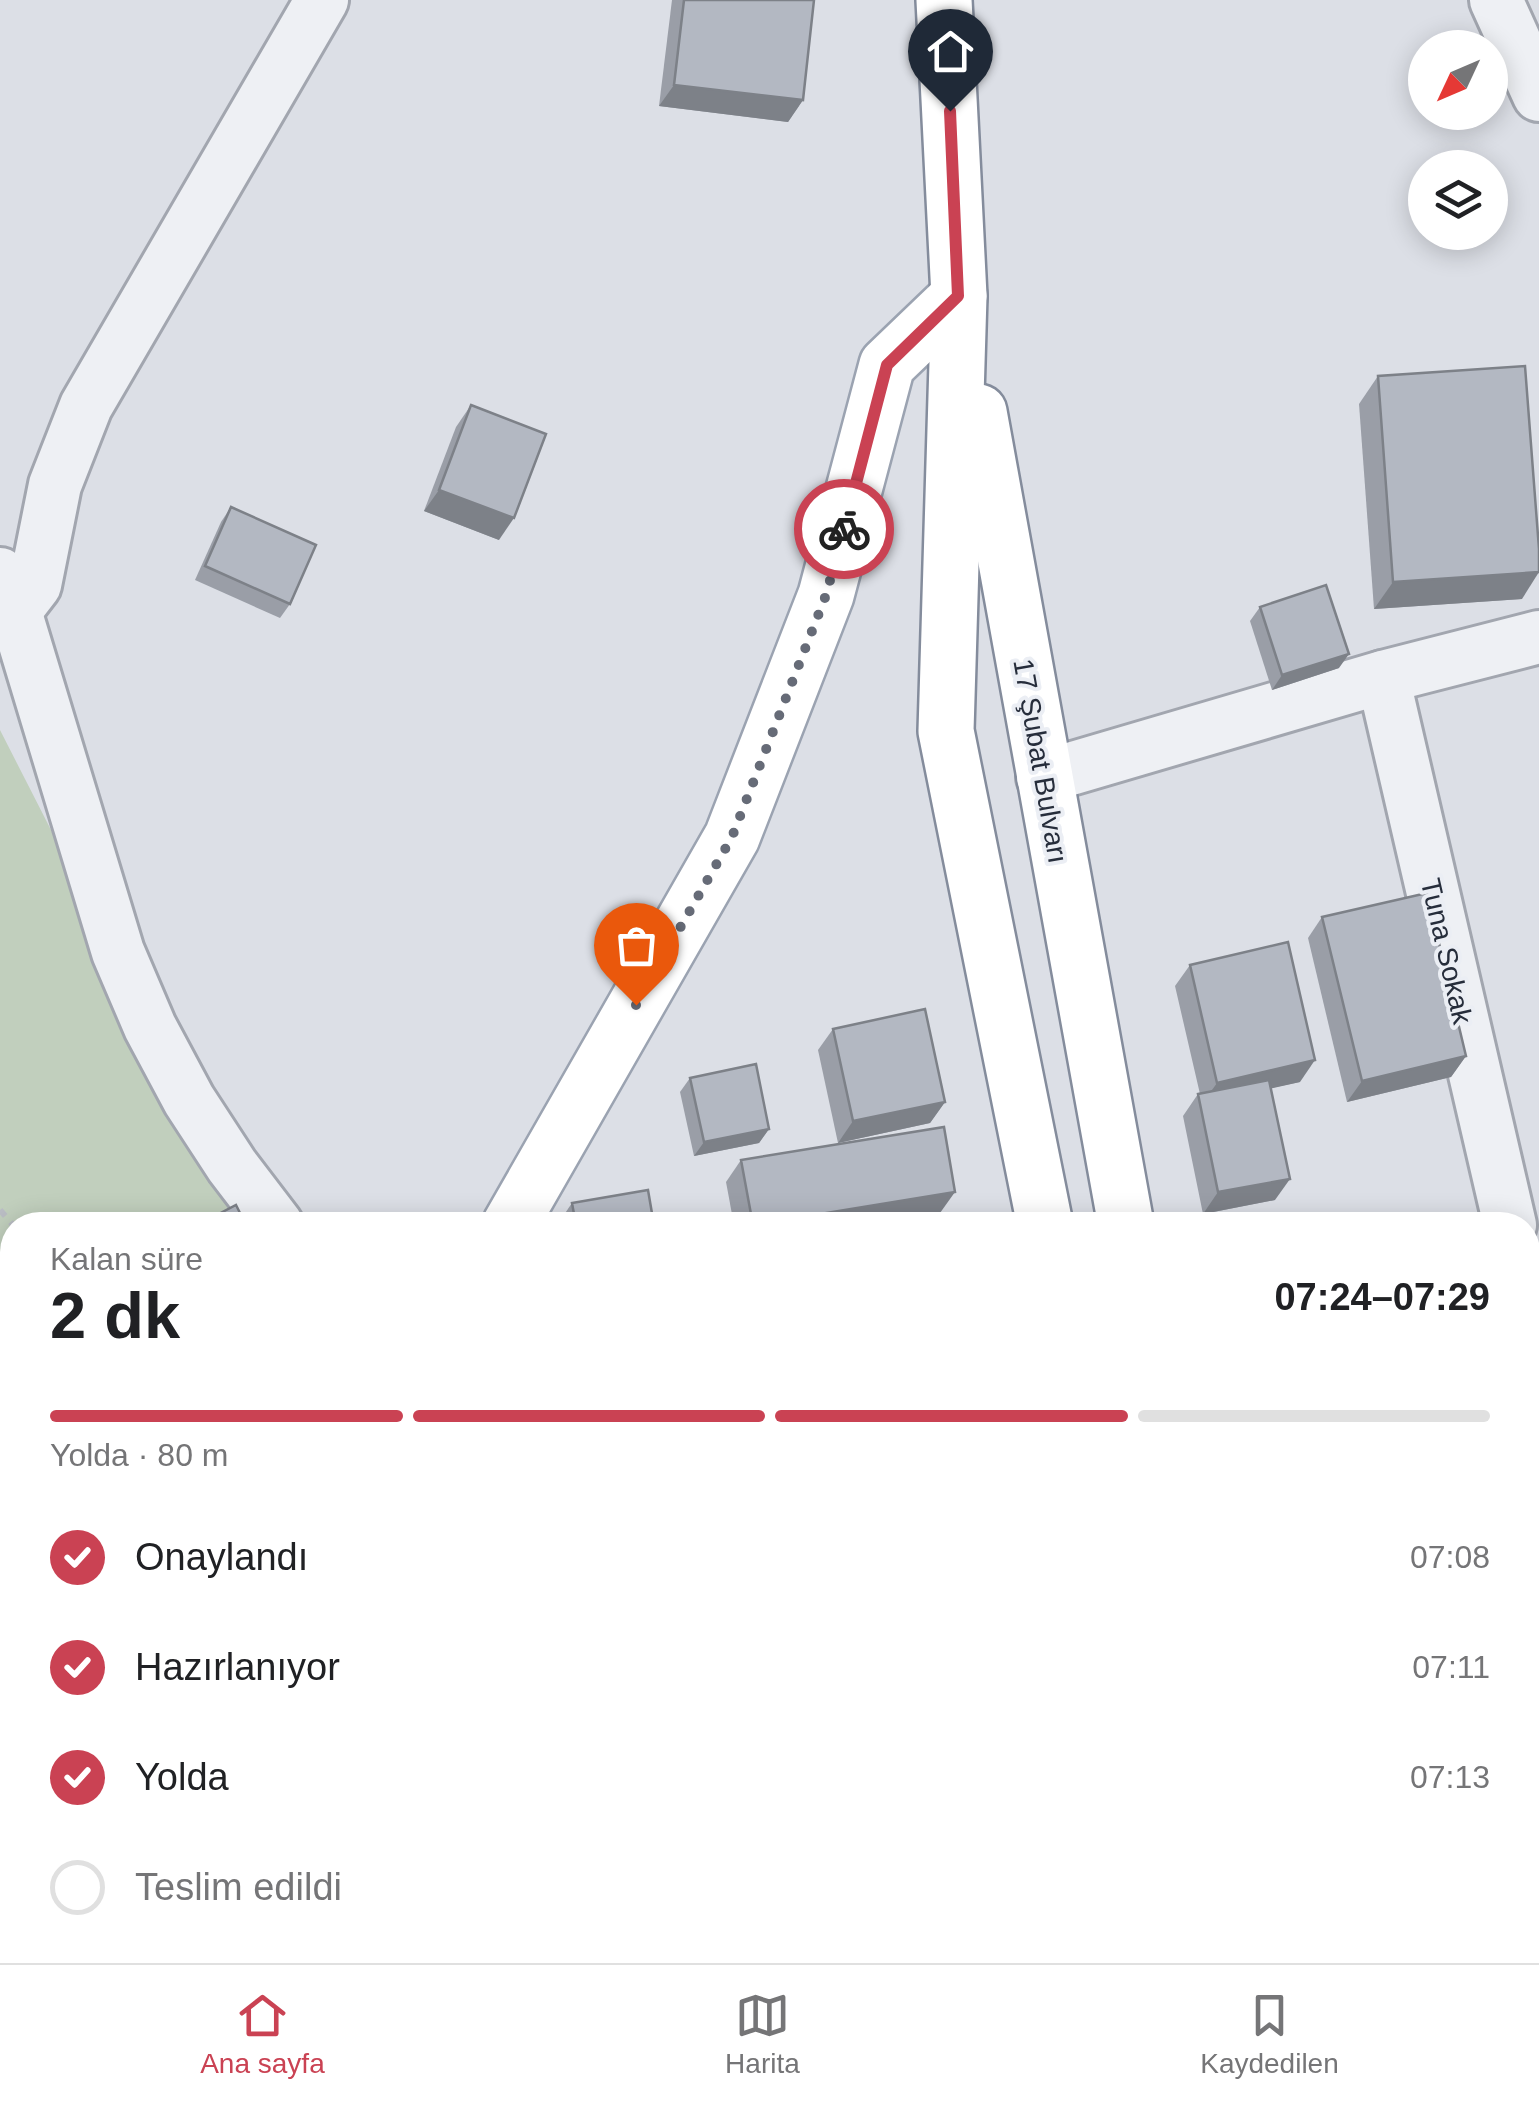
<!DOCTYPE html>
<html lang="tr">
<head>
<meta charset="utf-8">
<style>
  :root { --surface:#fff; --page:#f2f2f2; --text:#202124; --muted:#757577; --line:#e0e0e0; --accent:#ca4253 }
  body { margin:0; font-family:Helvetica,sans-serif; background:var(--page); color:var(--text); height:100vh; display:flex; flex-direction:column; font-size:38px; white-space:nowrap }
  * { box-sizing:border-box; margin:0 }
  p { font-size:32px; color:var(--muted) }
  .icon { flex:none; width:55px; height:55px; fill:none; stroke:currentColor; stroke-width:2; stroke-linecap:round; stroke-linejoin:round }
  .map { position:relative; flex:1; overflow:hidden }
  .side { position:absolute; left:0px; top:1212px; width:1540px; height:752px; display:flex; flex-direction:column; background:var(--surface); border-radius:40px 40px 0 0; box-shadow:0 5px 25px #0003 }
  .side>* { flex:none }
  .needle { width:65px; rotate:226deg }
  .buttons { position:absolute; left:1408px; top:30px; display:grid; gap:20px }
  .buttons a { display:grid; place-items:center; width:100px; height:100px; border-radius:50%; background:var(--surface); box-shadow:0 5px 25px #0003; font-size:50px }
  .pin { position:absolute; display:grid; place-items:center; width:85px; height:85px; color:#fff; margin:-102px -42px; border-radius:50% 50% 50% 0; rotate:-45deg; box-shadow:0 0 10px #0007 }
  .pin .icon { rotate:45deg }
  .courier { position:absolute; display:grid; place-items:center; width:100px; height:100px; margin:-50px; border:8px solid #ca4253; border-radius:50%; background:#fff; color:#222; box-shadow:0 2px 12px #0007 }
  .overview em { font-style:normal; font-weight:700 }
  .overview div { display:flex; flex-direction:column-reverse }
  .overview { display:flex; align-items:center; justify-content:space-between; height:170px; padding:0 50px }
  h1 { font-size:65px; font-weight:700; line-height:75px }
  .bar { display:grid; grid-template-columns:repeat(4,1fr); gap:15px 10px; align-content:center; height:120px; padding:0 50px }
  .bar i { height:12px; border-radius:8px; background:var(--line) }
  .bar .selected { background:var(--accent) }
  .bar p { grid-column:span 4 }
  ol { padding:0 50px; list-style:none }
  li { display:flex; align-items:center; gap:30px; height:110px }
  li p { margin-inline-start:auto }
  li .icon { padding:10px; border-radius:50%; background:var(--accent); color:#fff; stroke-width:4 }
  li:last-child { color:var(--muted) }
  li i { width:55px; height:55px; border:5px solid var(--line); border-radius:50% }
  .dock { display:flex; justify-content:space-around; align-items:center; height:140px; border-top:2px solid var(--line); background:var(--surface); font-size:28px; color:var(--muted) }
  .dock a { display:grid; justify-items:center; gap:5px }
  .dock .selected { color:var(--accent) }
  .map>svg:first-child { display:block }
</style>
</head>
<body>
<div class="map">
<svg width="1539" height="1963" viewBox="0 0 1539 1963">
  <rect width="100%" height="100%" fill="#dcdfe6"/>
  <path fill="#c1cfbd" d="M 0,730 L 226,1173 L 261,1225 L 12,1225 L 12,1750 L 0,1765 Z"/>
  <g fill="none" stroke-linecap="round" stroke-linejoin="round">
    <defs>
      <g id="minor">
        <path d="M 1496,0 L 1539,95"/>
        <path d="M 0,574 L 15,611 L 118,952 L 150,1027 L 189,1100 L 232,1166 L 277,1225"/>
        <path d="M 15,611 L 35,585 L 55,485 L 86,406 L 322,0"/>
        <path d="M 1383,677 L 1510,1225"/>
        <path d="M 1043,777 L 1383,677 L 1539,637"/>
        <path d="M 1528,1299 L 1539,1348"/>
        <path d="M 1528,1458 L 1539,1455"/>
        <path d="M 0,1589 L 12,1557"/>
        <path d="M 1528,1804 L 1539,1800"/>
        <path d="M 707,1952 L 710,1963"/>
        <path d="M 372,1963 L 426,1952"/>
      </g>
      <g id="major">
        <path d="M 510,1225 L 732,837 L 826,595 L 887,365 L 959,296"/>
        <path d="M 158,1963 L 162,1952"/>
      </g>
      <g id="highway">
        <path d="M 944,0 L 959,296 L 946,731 L 1045,1225"/>
        <path d="M 979,412 L 1126,1225"/>
        <path d="M 1179,1952 L 1181,1963"/>
        <path d="M 1257,1952 L 1259,1963"/>
      </g>
    </defs>
    <use href="#minor" stroke="#a2a6af" stroke-width="58"/>
    <use href="#major" stroke="#9ba3b1" stroke-width="60"/>
    <use href="#highway" stroke="#848c9c" stroke-width="60"/>
    <g stroke="#babdc4" stroke-width="6" stroke-dasharray="8 8" stroke-linecap="butt">
      <path d="M 0,1210 L 13,1225"/>
      <path d="M 0,1283 L 12,1289"/>
      <path d="M 0,1369 L 12,1364"/>
    </g>
    <use href="#minor" stroke="#eef0f4" stroke-width="52"/>
    <use href="#major" stroke="#fff" stroke-width="55"/>
    <use href="#highway" stroke="#fff" stroke-width="55"/>
  </g>
  <g fill="#9a9ea7">
    <path d="M 672,0 L 814,0 L 803,100 L 788,122 L 659,106 Z"/>
    <path d="M 1378,376 L 1522,599 L 1374,609 L 1359,404 Z"/>
    <path d="M 471,405 L 499,540 L 424,511 L 456,427 Z"/>
    <path d="M 231,507 L 290,604 L 280,618 L 195,580 L 221,522 Z"/>
    <path d="M 1260,607 L 1339,668 L 1272,690 L 1250,621 Z"/>
    <path d="M 1322,917 L 1466,1056 L 1451,1077 L 1347,1102 L 1308,938 Z"/>
    <path d="M 1190,965 L 1300,1082 L 1271,1088 L 1275,1200 L 1203,1214 L 1183,1116 L 1198,1094 L 1200,1094 L 1175,986 Z"/>
    <path d="M 833,1029 L 945,1102 L 930,1123 L 838,1143 L 818,1050 Z"/>
    <path d="M 690,1078 L 769,1129 L 759,1143 L 694,1156 L 680,1092 Z"/>
    <path d="M 741,1160 L 940,1213 L 869,1225 L 734,1225 L 726,1182 Z"/>
    <path d="M 572,1203 L 654,1225 L 557,1225 Z"/>
    <path d="M 213,1217 L 246,1225 L 208,1225 Z"/>
    <path d="M 12,1824 L 12,1952 L 9,1930 L 0,1925 L 0,1846 Z"/>
    <path d="M 1539,1857 L 1539,1894 L 1533,1865 Z"/>
    <path d="M 732,1952 L 874,1952 L 876,1963 L 734,1963 Z"/>
    <path d="M 948,1952 L 1089,1952 L 1090,1963 L 949,1963 Z"/>
    <path d="M 1351,1952 L 1527,1952 L 1531,1963 L 1354,1963 Z"/>
  </g>
  <g fill="#7d8188">
    <path d="M 674,85 L 803,100 L 788,122 L 659,106 Z"/>
    <path d="M 439,490 L 514,518 L 499,540 L 424,511 Z"/>
    <path d="M 1539,572 L 1522,599 L 1374,609 L 1393,582 Z"/>
    <path d="M 1349,654 L 1339,668 L 1272,690 L 1282,675 Z"/>
    <path d="M 1466,1056 L 1451,1077 L 1347,1102 L 1362,1081 Z"/>
    <path d="M 1315,1060 L 1300,1082 L 1202,1104 L 1217,1083 Z"/>
    <path d="M 945,1102 L 930,1123 L 838,1143 L 853,1121 Z"/>
    <path d="M 769,1129 L 759,1143 L 694,1156 L 704,1142 Z"/>
    <path d="M 1290,1179 L 1275,1200 L 1203,1214 L 1218,1192 Z"/>
    <path d="M 955,1192 L 940,1213 L 869,1225 L 754,1225 Z"/>
    <path d="M 1536,1394 L 1528,1406 L 1528,1396 Z"/>
    <path d="M 255,1952 L 288,1952 L 251,1959 Z"/>
  </g>
  <g fill="#b3b8c2" stroke="#7d8188" stroke-width="2.5">
    <path d="M 684,0 L 814,0 L 803,100 L 674,85 Z"/>
    <path d="M 1525,366 L 1539,549 L 1539,572 L 1393,582 L 1378,376 Z"/>
    <path d="M 471,405 L 546,434 L 514,518 L 439,490 Z"/>
    <path d="M 231,507 L 316,545 L 290,604 L 205,566 Z"/>
    <path d="M 1326,585 L 1349,654 L 1282,675 L 1260,607 Z"/>
    <path d="M 1427,893 L 1466,1056 L 1362,1081 L 1322,917 Z"/>
    <path d="M 1288,942 L 1315,1060 L 1217,1083 L 1190,965 Z"/>
    <path d="M 925,1009 L 945,1102 L 853,1121 L 833,1029 Z"/>
    <path d="M 756,1064 L 769,1129 L 704,1142 L 690,1078 Z"/>
    <path d="M 1269,1080 L 1290,1179 L 1218,1192 L 1198,1094 Z"/>
    <path d="M 944,1127 L 955,1192 L 753,1225 L 741,1160 Z"/>
    <path d="M 648,1190 L 654,1225 L 576,1225 L 572,1203 Z"/>
    <path d="M 236,1205 L 246,1225 L 217,1225 L 213,1217 Z"/>
    <path d="M 1528,1360 L 1536,1394 L 1528,1396 Z"/>
    <path d="M 12,1829 L 12,1903 L 0,1897 L 0,1855 Z"/>
    <path d="M 0,1928 L 12,1930 L 12,1952 L 58,1952 L 56,1963 L 0,1963 Z"/>
    <path d="M 653,1952 L 662,1952 L 663,1963 L 590,1963 Z"/>
    <path d="M 751,1952 L 874,1952 L 876,1963 L 753,1963 Z"/>
    <path d="M 966,1952 L 1089,1952 L 1090,1963 L 968,1963 Z"/>
    <path d="M 1373,1952 L 1527,1952 L 1531,1963 L 1377,1963 Z"/>
  </g>
  <g fill="none" stroke-linecap="round" stroke-linejoin="round">
    <path stroke="#666b77" stroke-width="10" stroke-dasharray="0 18" d="M 636,1005 L 732,837 L 826,595 L 844,529"/>
    <path stroke="#ca4253" stroke-width="12" d="M 844,529 L 887,365 L 958,296 L 950,111"/>
  </g>
  <g text-anchor="middle" stroke-width="8" stroke-linejoin="round" paint-order="stroke">
    <g font-size="28" fill="#262d3b" stroke="#ebeef4">
      <text transform="translate(1041 761) rotate(80)" y="10">17 Şubat Bulvarı</text>
      <text transform="translate(1447 951) rotate(77)" y="10">Tuna Sokak</text>
    </g>
  </g>
</svg>
<div class="buttons">
<a><svg class="needle" viewBox="-14 -14 28 28"><path d="M0-13l5 13h-10z" fill="#e53935"/><path d="M0 13l5-13h-10z" fill="#757577"/></svg></a>
<a><svg class="icon" aria-label="layers" viewBox="0 0 24 24"><path d="M12 4l9 5-9 5-9-5zM3 14l9 5 9-5"/></svg></a>
</div>
<div class="pin" style="left:636px;top:1005px;background:#ea580c"><svg class="icon" aria-label="bag" viewBox="0 0 24 24"><path d="M5 8h14l-1 12H6zM9 8a3 3 0 0 1 6 0"/></svg></div>
<div class="pin" style="left:950px;top:111px;background:#1f2937"><svg class="icon" aria-label="home" viewBox="0 0 24 24"><path d="M3 11l9-7 9 7M6 9v11h12V9"/></svg></div>
<div class="courier" style="left:844px;top:529px"><svg class="icon" aria-label="bike" viewBox="0 0 24 24"><circle cx="6" cy="16" r="4"/><circle cx="18" cy="16" r="4"/><path d="M6 16l4-8h5l3 8M10 8l3 8H6M13 5h3"/></svg></div>
<section class="side">
<div class="overview"><div><h1>2 dk</h1><p>Kalan süre</p></div><em>07:24–07:29</em></div>
<div class="bar"><i class="selected"></i><i class="selected"></i><i class="selected"></i><i></i><p>Yolda · 80 m</p></div>
<ol>
<li><svg class="icon" aria-label="check" viewBox="0 0 24 24"><path d="M5 12l5 5 9-10"/></svg>Onaylandı<p>07:08</p></li>
<li><svg class="icon" aria-label="check" viewBox="0 0 24 24"><path d="M5 12l5 5 9-10"/></svg>Hazırlanıyor<p>07:11</p></li>
<li><svg class="icon" aria-label="check" viewBox="0 0 24 24"><path d="M5 12l5 5 9-10"/></svg>Yolda<p>07:13</p></li>
<li><i></i>Teslim edildi</li>
</ol>
</section>
</div>
<nav class="dock">
<a class="selected"><svg class="icon" aria-label="home" viewBox="0 0 24 24"><path d="M3 11l9-7 9 7M6 9v11h12V9"/></svg>Ana sayfa</a>
<a><svg class="icon" aria-label="map" viewBox="0 0 24 24"><path d="M3 6l6-2 6 2 6-2v14l-6 2-6-2-6 2zM9 4v14M15 6v14"/></svg>Harita</a>
<a><svg class="icon" aria-label="saved" viewBox="0 0 24 24"><path d="M7 4h10v16l-5-4-5 4z"/></svg>Kaydedilen</a>
</nav>
</body>
</html>
